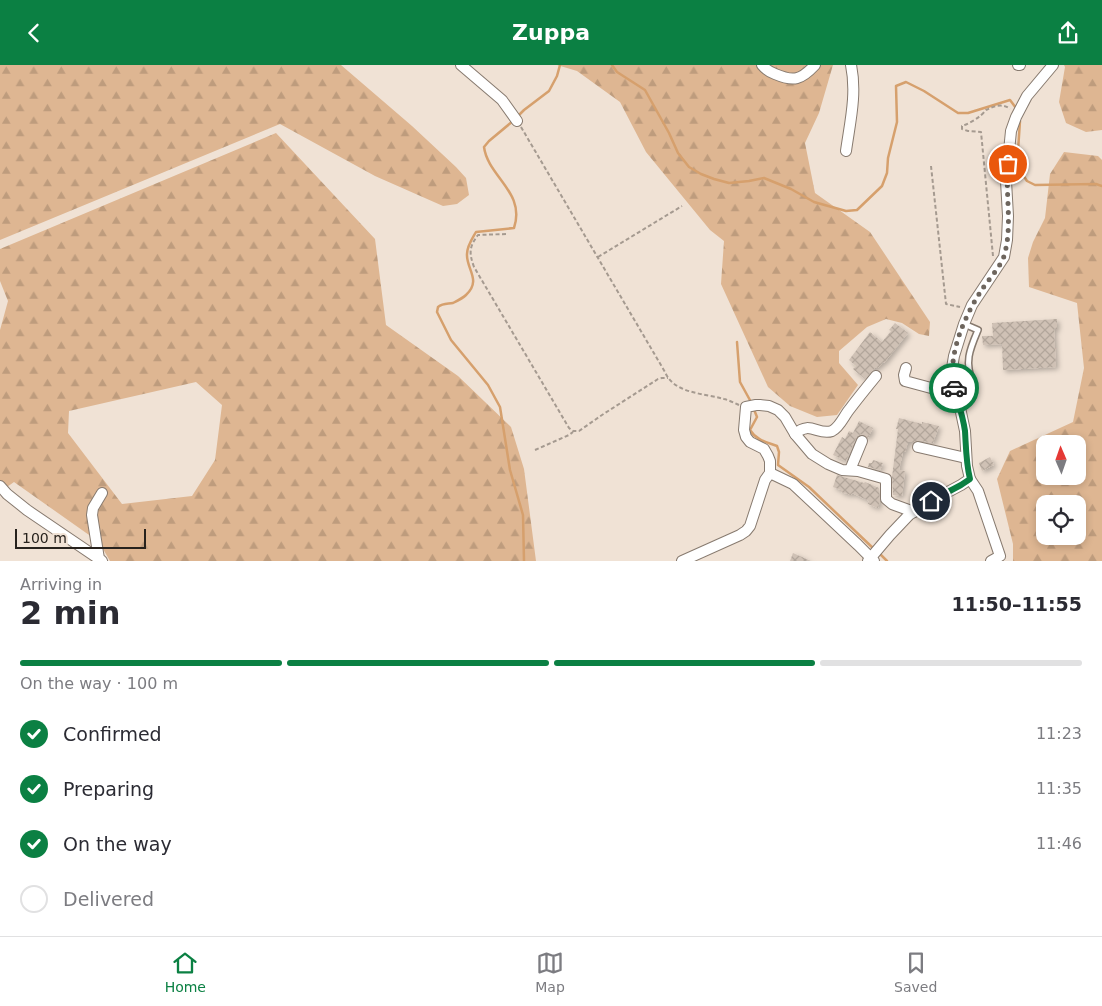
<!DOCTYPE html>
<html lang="en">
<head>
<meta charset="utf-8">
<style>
  :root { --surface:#fff; --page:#f2f2f3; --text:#2b2b33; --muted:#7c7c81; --line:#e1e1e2; --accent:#0b8043 }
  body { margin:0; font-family:"DejaVu Sans",sans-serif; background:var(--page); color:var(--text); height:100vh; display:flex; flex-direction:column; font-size:19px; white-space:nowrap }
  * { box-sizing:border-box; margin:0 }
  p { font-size:16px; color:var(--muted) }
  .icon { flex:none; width:28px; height:28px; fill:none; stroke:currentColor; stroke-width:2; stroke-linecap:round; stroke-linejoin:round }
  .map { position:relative; height:496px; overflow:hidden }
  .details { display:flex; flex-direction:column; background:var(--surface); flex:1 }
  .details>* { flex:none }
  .needle { width:32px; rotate:358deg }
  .controls { position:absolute; left:1036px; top:370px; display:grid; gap:10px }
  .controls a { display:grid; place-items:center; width:50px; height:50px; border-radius:10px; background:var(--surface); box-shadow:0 2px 8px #0003; font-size:25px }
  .scale { position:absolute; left:15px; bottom:12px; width:131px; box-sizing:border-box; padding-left:5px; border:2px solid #27221d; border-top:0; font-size:14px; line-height:18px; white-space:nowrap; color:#27221d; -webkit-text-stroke:4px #f0e2d5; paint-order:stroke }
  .pin { position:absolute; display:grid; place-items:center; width:42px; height:42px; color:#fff; margin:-21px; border:2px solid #fff; border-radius:50%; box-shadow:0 1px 5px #0007 }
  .courier { position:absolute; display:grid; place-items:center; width:50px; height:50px; margin:-25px; border:4px solid #0b8043; border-radius:50%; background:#fff; color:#222; box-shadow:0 1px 6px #0007 }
  .overview em { font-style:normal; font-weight:700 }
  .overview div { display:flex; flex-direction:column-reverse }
  .overview { display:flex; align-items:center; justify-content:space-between; height:85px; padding:0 20px }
  h1 { font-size:32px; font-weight:700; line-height:38px }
  .bar { display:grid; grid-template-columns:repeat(4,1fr); gap:8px 5px; align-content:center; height:60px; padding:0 20px }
  .bar i { height:6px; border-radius:4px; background:var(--line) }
  .bar .current { background:var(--accent) }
  .bar p { grid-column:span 4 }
  ol { padding:0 20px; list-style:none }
  li { display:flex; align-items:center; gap:15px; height:55px }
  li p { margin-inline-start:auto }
  li .icon { padding:5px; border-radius:50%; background:var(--accent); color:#fff; stroke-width:4 }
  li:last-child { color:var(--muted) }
  li i { width:28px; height:28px; border:2px solid var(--line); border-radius:50% }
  header { display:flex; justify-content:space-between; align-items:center; height:65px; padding:0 20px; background:var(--accent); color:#fff; font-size:22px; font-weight:700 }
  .dock { display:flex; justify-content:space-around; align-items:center; height:70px; border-top:1px solid var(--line); background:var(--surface); font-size:14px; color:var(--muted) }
  .dock a { display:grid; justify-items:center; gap:2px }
  .dock .current { color:var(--accent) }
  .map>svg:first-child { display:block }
</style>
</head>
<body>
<header><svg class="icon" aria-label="back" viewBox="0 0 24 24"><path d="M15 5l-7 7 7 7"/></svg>Zuppa<svg class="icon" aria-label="share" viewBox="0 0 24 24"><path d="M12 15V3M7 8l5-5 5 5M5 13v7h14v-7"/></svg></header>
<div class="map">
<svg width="1102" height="496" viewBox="0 0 1102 496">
  <defs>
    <pattern id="forest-firs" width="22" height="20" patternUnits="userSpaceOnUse" patternTransform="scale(1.25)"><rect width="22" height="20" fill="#deb692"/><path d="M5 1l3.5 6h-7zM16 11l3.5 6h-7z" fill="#be9c7d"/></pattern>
    <pattern id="building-cross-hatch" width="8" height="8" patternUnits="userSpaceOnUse" patternTransform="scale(1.25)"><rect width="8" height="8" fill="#cfc1b5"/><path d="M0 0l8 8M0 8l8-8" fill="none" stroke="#b2a69b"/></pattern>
    <filter id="shadow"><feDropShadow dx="2.5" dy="2.5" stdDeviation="2.5" flood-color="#0004"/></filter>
  </defs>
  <rect width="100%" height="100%" fill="#f0e2d5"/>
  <g fill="url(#forest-firs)" fill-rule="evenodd">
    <path d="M 0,0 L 341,0 L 412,61 L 456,102 L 466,113 L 469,130 L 457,139 L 443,141 L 375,111 L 280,59 L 0,175 Z"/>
    <path d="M 557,0 L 833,0 L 819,48 L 805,78 L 815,128 L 870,167 L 930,257 L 929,271 L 919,269 L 902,258 L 886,254 L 867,262 L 839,286 L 839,298 L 858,320 L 837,350 L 817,352 L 790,341 L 768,322 L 721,219 L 724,176 L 710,165 L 646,87 L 620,37 L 577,6 Z"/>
    <path d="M 1064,0 L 1102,0 L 1102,65 L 1086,67 L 1066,58 L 1059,37 L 1065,2 Z"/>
    <path d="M 276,68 L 375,174 L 386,260 L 458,311 L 511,362 L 524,404 L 536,496 L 110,496 L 99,477 L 14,417 L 0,427 L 0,265 L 8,236 L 0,216 L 0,184 ZM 196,317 L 222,340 L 215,395 L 192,431 L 122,439 L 68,368 L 69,346 Z"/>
    <path d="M 1064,87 L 1098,91 L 1102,95 L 1102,496 L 1013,496 L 1013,479 L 997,414 L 1010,386 L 1073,357 L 1084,303 L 1077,238 L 1029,222 L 1028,193 L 1033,177 L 1045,153 L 1050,109 ZM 1045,379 L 1078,379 L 1078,411 L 1045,411 ZM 1045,439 L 1078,439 L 1078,471 L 1045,471 Z"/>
  </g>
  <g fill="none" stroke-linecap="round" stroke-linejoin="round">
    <g stroke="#d6a06d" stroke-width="2.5">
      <path d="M 612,0 L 617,7 L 645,25 L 669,68 L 678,88 L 689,102 L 701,109 L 714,114 L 729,118 L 749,116 L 764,113 L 791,124 L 814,137 L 846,146 L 857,145 L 882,121 L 887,108 L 888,93 L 897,57 L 896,21 L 906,17 L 924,26 L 958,48 L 968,48 L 1010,35 L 1016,43"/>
      <path d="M 518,51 L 524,45 L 549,26 L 557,11 L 560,0"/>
      <path d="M 513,56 L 489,76 L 484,82 C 488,112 526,127 514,163 L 476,167 C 472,174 467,181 467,189 C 466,204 482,215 466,230 C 463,233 457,236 453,238 C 447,239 443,238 438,242 L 437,247 L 451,275 L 488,320 L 500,342 L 510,405 L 523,450 L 524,496"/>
      <path d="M 1020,56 L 1017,101 L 1027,116 L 1035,120 L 1096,119 L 1102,121"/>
      <path d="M 737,277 L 740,317 L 751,337"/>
      <path d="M 753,342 L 757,352 L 750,365 C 756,375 766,377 777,381 L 779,387 L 778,400 L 809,422 L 874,484"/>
      <path d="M 878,487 L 887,496"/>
    </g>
  </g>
  <g fill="url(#building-cross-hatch)" filter="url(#shadow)">
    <path d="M 1057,254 L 1057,264 L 1054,264 L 1056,302 L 1003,305 L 1002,279 L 983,280 L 982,271 L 993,271 L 992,258 Z"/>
    <path d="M 895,258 L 908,268 L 884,298 L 883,297 L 878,303 L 876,302 L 865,314 L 853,304 L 856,301 L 849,295 L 870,267 L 882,277 L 891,266 L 889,265 Z"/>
    <path d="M 899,353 L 922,359 L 922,357 L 939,361 L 933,378 L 919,375 L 913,377 L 908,377 L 905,387 L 903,387 L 899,405 L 905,406 L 902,431 L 893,430 L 892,412 L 898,364 L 896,364 Z"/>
    <path d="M 859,356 L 873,363 L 868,373 L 864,370 L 861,369 L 857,371 L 846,396 L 833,390 L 842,372 L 845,374 L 849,366 L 853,368 Z"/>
    <path d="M 990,392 L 994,400 L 982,406 L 979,398 Z"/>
    <path d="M 873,395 L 883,398 L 880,405 L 868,402 L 869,398 L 872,398 Z"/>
    <path d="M 837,410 L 864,418 L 865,417 L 879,423 L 880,436 L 878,443 L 868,439 L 869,436 L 852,428 L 851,430 L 841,427 L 841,425 L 833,422 Z"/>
    <path d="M 793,488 L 811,496 L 790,496 Z"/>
  </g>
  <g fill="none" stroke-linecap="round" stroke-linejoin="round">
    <defs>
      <path id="lane" d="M 964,259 L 978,265 C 970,284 964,297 973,317"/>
      <g id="street">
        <path d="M 461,0 L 502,35 L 517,56"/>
        <path d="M 762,0 C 766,5 770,7 775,9 C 794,17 801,15 815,0"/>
        <path d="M 1018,0 L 1020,0"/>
        <path d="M 846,86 C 850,57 857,29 851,0"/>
        <path d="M 906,303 L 904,310 L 905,316 L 957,330"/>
        <path d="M 795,369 C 810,355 818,371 832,366 C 840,362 844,351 849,345 C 858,333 867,322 876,311"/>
        <path d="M 918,382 L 966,393"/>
        <path d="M 850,405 L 862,376"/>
        <path d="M 770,408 L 793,419 L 858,480 L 874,496"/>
        <path d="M 970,414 L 978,426 L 1000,491 L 991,496"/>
        <path d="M 0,421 L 7,429 L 27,445 L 102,496"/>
        <path d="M 99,494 L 92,450 L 93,443 L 102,428"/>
        <path d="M 682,496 L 740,470 L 746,466 L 750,461 L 765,415 L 770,408 L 770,396 L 768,391 L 764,384 L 750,377 L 746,372 L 744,365 L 746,342 L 756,340 L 760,340 L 769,341 L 778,345 L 785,352 L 795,369 L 812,389 L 828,399 L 842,405 L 858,406 L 886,414 L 886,434 L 892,439 L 914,447"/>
        <path d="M 868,496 L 890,470 L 909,450 L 931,436 L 961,420 L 970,414 L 967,401 L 965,366 L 959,338 L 952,313 L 952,303 L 954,291 L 964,259 L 972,240 L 1004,192 L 1007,175 L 1008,151 L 1006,116 L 1011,66 L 1016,52 L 1027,31 L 1053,0"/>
      </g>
    </defs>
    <use href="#lane" stroke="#877a6f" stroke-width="8"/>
    <use href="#street" stroke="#877a6f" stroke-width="12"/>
    <g stroke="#a59a90" stroke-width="2" stroke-dasharray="4 2.5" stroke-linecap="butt">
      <path d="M 521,62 L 665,307 C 674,329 704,328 724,334 C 729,335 734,338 739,340"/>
      <path d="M 931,101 L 946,239 L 960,242"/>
      <path d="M 506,169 L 478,170 C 469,182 469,188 474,202 L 569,363 L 573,366 L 579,366 L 602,350 L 658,314 L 662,313 L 668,313"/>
      <path d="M 993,191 L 981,67 L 968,66 L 962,64 L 962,61 C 968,59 975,55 980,51 C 982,50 985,46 986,45 C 994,41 1003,38 1010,44"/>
      <path d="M 598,192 L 682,141"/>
      <path d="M 535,385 L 569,370 L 573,367"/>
    </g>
    <use href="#lane" stroke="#fff" stroke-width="5"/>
    <use href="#street" stroke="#fff" stroke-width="10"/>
  </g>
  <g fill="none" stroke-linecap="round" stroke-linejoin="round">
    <path stroke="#6d655d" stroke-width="5" stroke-dasharray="0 9" d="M 954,323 C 947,289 965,250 983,223 C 989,214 1001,201 1004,191 C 1013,161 1005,129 1008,99"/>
    <path stroke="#0b8043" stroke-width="6" d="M 931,436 L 961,420 L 970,414 C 966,398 966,382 965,366 C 963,351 958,337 954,323"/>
  </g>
</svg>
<div class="controls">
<a><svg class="needle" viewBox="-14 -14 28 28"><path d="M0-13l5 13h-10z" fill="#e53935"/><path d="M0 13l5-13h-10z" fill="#7c7c81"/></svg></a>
<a><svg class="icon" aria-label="locate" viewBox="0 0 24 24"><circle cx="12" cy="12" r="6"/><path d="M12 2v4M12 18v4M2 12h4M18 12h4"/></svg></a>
</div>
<div class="scale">100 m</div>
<div class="pin" style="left:1008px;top:99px;background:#ea580c"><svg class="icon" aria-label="bag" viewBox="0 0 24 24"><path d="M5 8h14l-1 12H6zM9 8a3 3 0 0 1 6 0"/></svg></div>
<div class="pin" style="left:931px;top:436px;background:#1f2937"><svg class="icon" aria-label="home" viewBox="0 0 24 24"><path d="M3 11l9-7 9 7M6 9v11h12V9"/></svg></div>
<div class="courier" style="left:954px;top:323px"><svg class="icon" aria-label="car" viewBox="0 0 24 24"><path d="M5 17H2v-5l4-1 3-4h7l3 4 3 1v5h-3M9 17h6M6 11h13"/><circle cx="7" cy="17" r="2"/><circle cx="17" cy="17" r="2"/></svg></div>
</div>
<section class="details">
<div class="overview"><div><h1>2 min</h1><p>Arriving in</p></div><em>11:50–11:55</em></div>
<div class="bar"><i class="current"></i><i class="current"></i><i class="current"></i><i></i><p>On the way · 100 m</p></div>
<ol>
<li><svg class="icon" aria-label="check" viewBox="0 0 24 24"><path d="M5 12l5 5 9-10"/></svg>Confirmed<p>11:23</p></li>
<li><svg class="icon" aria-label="check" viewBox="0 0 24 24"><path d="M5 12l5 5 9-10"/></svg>Preparing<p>11:35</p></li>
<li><svg class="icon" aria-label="check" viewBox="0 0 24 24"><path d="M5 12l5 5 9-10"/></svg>On the way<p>11:46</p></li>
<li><i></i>Delivered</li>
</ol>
</section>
<nav class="dock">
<a class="current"><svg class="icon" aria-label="home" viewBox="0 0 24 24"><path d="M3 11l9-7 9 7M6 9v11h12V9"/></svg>Home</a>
<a><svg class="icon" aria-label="map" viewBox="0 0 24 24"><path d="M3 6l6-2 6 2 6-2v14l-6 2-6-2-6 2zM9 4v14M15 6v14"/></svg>Map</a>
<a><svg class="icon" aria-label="saved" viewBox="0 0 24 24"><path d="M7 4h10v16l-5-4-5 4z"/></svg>Saved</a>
</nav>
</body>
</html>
